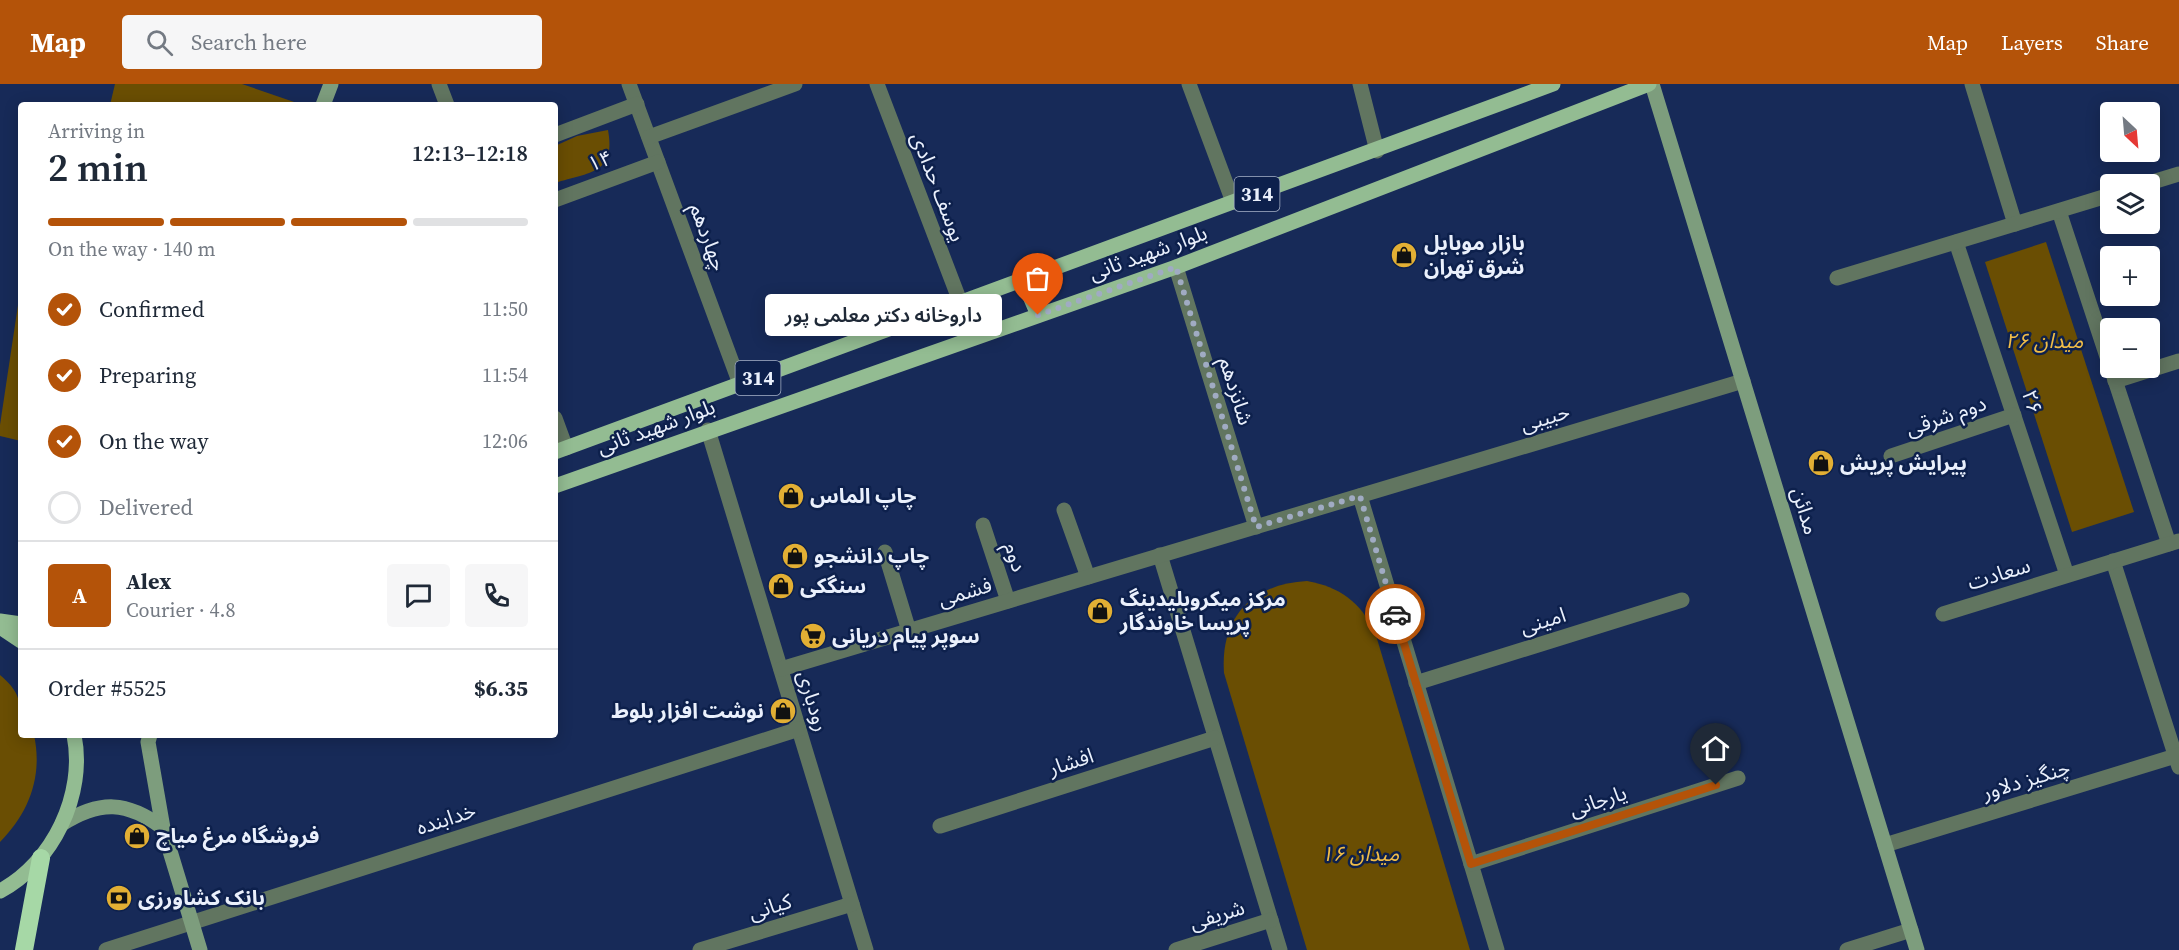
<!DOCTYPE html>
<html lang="en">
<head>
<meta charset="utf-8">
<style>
  :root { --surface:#fff; --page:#f6f6f7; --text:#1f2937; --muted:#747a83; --line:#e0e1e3; --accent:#b45309 }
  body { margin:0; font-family:"Source Serif 4","Noto Sans Arabic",serif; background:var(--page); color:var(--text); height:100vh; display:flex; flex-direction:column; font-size:22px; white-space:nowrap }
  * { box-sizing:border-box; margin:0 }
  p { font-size:20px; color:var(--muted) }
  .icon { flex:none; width:33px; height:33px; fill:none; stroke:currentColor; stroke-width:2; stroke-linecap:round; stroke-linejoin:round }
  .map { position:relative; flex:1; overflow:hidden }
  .panel { position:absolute; left:18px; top:18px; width:540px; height:636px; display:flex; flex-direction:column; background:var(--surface); border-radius:6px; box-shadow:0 3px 15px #0003 }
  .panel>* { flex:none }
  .needle { width:39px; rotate:154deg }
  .fabs { position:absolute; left:2100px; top:18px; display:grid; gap:12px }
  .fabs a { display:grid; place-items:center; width:60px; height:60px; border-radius:6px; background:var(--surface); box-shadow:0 3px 15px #0003; font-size:30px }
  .pin { position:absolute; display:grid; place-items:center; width:51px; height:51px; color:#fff; margin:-62px -26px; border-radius:50% 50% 50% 0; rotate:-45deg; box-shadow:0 0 6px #0007 }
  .pin .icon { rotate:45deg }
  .courier { position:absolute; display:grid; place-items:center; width:60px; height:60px; margin:-30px; border:4px solid #b45309; border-radius:50%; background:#fff; color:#222; box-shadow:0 2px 8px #0007 }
  .bubble { position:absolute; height:42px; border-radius:6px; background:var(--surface); box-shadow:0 3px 15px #0003; font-size:20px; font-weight:600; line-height:42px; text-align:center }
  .head em { font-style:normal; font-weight:600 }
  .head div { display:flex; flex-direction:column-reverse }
  .head { display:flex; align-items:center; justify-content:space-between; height:102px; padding:0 30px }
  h1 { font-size:39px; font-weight:600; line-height:45px }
  .bar { display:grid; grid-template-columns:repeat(4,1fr); gap:9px 6px; align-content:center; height:72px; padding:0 30px }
  .bar i { height:8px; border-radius:4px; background:var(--line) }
  .bar .on { background:var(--accent) }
  .bar p { grid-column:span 4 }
  .line { display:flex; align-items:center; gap:15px; padding:0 30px; border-top:2px solid var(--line) }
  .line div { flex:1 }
  .round { display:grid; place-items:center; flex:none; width:63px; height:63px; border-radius:6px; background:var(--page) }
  ol { padding:0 30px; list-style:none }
  li { display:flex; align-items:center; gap:18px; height:66px }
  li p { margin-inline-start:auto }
  li .icon { padding:6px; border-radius:50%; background:var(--accent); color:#fff; stroke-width:4 }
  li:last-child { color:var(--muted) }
  li i { width:33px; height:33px; border:3px solid var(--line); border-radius:50% }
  header { display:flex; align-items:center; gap:36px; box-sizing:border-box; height:84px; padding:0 30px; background:var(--accent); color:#fff }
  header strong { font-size:28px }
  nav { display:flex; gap:33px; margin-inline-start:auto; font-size:21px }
  .search { width:420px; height:54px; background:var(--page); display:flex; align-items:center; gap:15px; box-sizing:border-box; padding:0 21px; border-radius:6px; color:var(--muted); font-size:22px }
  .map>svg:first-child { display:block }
</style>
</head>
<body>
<header>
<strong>Map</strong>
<div class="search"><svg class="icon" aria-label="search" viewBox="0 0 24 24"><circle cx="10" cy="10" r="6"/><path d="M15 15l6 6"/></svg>Search here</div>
<nav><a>Map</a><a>Layers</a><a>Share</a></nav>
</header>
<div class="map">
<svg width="2179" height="866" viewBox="0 0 2179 866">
  <rect width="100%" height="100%" fill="#172a58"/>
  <g fill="#6a4e03">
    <path d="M 115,0 L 242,0 L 300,20 L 110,21 Z"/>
    <path d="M 608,46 C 616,90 590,88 555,99 L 555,62 L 577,52 Z"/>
    <path d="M 2046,158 L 2134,428 L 2072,448 L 1985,178 Z"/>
    <path d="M 21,201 L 21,357 L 0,352 L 0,341 Z"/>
    <path d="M 1307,497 C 1340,503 1360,518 1375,548 L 1470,866 L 1307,866 L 1224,589 C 1220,533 1252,500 1307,497 Z"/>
    <path d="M 0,591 C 23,610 21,623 21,651 L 34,651 C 43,692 29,729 0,758 Z"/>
  </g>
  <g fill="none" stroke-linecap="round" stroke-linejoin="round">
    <g stroke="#617560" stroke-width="15">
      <path d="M 439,0 L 447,21"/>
      <path d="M 629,0 L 740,300"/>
      <path d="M 877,0 L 961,220"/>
      <path d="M 1189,0 L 1233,118"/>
      <path d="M 1360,0 L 1377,67"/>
      <path d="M 1972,0 L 2015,140"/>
      <path d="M 555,51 L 637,20"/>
      <path d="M 649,53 L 795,0"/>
      <path d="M 2146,100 L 2179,90"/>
      <path d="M 555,116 L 658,78"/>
      <path d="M 2059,127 L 2110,282"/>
      <path d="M 1956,158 L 2067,491"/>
      <path d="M 1176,183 L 1256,443"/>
      <path d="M 1837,194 L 2110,111"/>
      <path d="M 2111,284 L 2169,460"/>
      <path d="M 2115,297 L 2179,277"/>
      <path d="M 555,334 L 566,364"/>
      <path d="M 708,346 L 866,866"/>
      <path d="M 1891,372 L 2014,331"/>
      <path d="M 1360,412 L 1497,866"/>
      <path d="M 1064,426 L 1088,493"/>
      <path d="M 983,441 L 1008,517"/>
      <path d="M 885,468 L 909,547"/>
      <path d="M 1160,471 L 1280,866"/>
      <path d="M 2113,477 L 2179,683"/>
      <path d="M 1943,530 L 2179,457"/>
      <path d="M 781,585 L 1743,297"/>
      <path d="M 1416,599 L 1682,516"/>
      <path d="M 940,742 L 1215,654"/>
      <path d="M 1885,761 L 2179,671"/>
      <path d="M 1471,780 L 1738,694"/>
      <path d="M 106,866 L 799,645"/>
      <path d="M 700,866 L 852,820"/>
      <path d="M 1176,866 L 1271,836"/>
      <path d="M 1847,866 L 1911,846"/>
    </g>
    <g stroke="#7d9d7d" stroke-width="15">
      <path d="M 1652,0 L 1917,866"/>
      <path d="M 323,21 L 331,0"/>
      <path d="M 150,651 L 148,658 L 163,744 L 200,866"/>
      <path d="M 62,740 C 100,716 127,717 163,744"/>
    </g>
    <g stroke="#93bc92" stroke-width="15">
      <path d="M 1023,196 L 1038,231"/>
      <path d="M 555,368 L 1553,0"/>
      <path d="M 555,402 L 1176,183 L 1649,0"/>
      <path d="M 0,537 L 21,540"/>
      <path d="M 0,543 L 21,557"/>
      <path d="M 0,807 C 53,779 86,710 74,651"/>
    </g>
    <path stroke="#a6d8a6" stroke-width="18" d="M 24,866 L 41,774"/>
  </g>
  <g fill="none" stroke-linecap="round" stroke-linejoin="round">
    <path stroke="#a0abc3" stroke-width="6" stroke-dasharray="0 10.8" d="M 1038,231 L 1176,183 L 1256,443 L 1360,412 L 1395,530"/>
    <path stroke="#b45309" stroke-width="8" d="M 1395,530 L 1471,780 L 1716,701"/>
  </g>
  <defs>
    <symbol id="shop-disc" viewBox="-11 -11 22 22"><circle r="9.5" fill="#e2af34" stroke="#0d204c"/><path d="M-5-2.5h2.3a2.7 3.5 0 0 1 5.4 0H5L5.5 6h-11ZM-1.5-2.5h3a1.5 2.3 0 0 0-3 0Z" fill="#111"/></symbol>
    <symbol id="supermarket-disc" viewBox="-11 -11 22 22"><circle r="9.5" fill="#e2af34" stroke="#0d204c"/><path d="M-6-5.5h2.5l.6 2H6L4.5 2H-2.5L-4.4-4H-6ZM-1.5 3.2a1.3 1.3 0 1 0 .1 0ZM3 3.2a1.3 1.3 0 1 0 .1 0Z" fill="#111"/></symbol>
    <symbol id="bank-disc" viewBox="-11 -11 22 22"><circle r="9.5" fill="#e2af34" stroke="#0d204c"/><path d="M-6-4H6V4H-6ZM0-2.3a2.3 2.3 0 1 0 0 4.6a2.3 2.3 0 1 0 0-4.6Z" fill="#111"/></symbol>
  </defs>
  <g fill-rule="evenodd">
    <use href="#shop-disc" x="1389" y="156" width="30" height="30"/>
    <use href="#shop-disc" x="1806" y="364" width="30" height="30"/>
    <use href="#shop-disc" x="776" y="397" width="30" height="30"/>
    <use href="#shop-disc" x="780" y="457" width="30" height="30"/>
    <use href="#shop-disc" x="766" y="487" width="30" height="30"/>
    <use href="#shop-disc" x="1085" y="512" width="30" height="30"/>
    <use href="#supermarket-disc" x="798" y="537" width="30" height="30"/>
    <use href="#shop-disc" x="768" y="612" width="30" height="30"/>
    <use href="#shop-disc" x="122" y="737" width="30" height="30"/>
    <use href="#bank-disc" x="104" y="799" width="30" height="30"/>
  </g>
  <g text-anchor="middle" stroke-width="5" stroke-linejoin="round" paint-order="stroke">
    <g fill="#0d204c" stroke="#a8b2c7" stroke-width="1.5">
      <rect x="1234.5" y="93" width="45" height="34" rx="4.5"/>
      <rect x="735.5" y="277" width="45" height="34" rx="4.5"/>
    </g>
    <g font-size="20" font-weight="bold" fill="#eaf0fc">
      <text x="1257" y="117">314</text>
      <text x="758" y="301">314</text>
    </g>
    <g font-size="21" fill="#eaf0fc" stroke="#0d204c">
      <text transform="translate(600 77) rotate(-20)" y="7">۱۴</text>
      <text transform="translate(938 103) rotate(69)" y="7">یوسف حدادی</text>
      <text transform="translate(708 153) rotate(70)" y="7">چهاردهم</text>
      <text transform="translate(1148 169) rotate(-20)" y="7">بلوار شهید ثانی</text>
      <text transform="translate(1236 307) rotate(73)" y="7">شانزدهم</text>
      <text transform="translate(2032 318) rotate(72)" y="7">۲۶</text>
      <text transform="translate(1946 332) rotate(-19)" y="7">دوم شرقی</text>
      <text transform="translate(1545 334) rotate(-17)" y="7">حبیبی</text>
      <text transform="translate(656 343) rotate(-20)" y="7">بلوار شهید ثانی</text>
      <text transform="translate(1805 427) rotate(73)" y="7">مدائن</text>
      <text transform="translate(1015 473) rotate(71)" y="7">دوم</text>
      <text transform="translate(1999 490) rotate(-17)" y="7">سعادت</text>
      <text transform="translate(965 508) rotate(-17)" y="7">فشمی</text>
      <text transform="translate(1543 537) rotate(-17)" y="7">امینی</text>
      <text transform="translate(813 617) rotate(73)" y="7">رودباری</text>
      <text transform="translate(1071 678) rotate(-18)" y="7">افشار</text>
      <text transform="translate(2026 696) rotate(-17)" y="7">چنگیز دلاور</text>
      <text transform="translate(1598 717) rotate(-18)" y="7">یارجانی</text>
      <text transform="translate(446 735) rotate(-18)" y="7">خدابنده</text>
      <text transform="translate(770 823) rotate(-17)" y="7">کیانی</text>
      <text transform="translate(1217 831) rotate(-17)" y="7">شریفی</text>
    </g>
    <g font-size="21" font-weight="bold" fill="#eaf0fc" stroke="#0d204c" text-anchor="start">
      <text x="1424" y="166">بازار موبایل<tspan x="1424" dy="24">شرق تهران</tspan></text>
      <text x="1840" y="386">پیرایش پریش</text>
      <text x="810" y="419">چاپ‌ الماس</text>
      <text x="814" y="479">چاپ دانشجو</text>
      <text x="800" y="509">سنگکی</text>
      <text x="1120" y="522">مرکز میکروبلیدینگ<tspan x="1120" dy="24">پریسا خاوندگار</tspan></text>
      <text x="832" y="559">سوپر پیام دریانی</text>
      <text x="764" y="634" text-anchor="end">نوشت افزار بلوط</text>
      <text x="156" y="759">فروشگاه مرغ میاچ</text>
      <text x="138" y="821">بانک کشاورزی</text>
    </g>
    <g font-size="21" font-style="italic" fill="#f1bd48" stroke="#0d204c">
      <text x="2044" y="264">میدان ۲۶</text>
      <text x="1360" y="777">میدان ۱۶</text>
    </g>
  </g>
</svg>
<div class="fabs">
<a><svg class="needle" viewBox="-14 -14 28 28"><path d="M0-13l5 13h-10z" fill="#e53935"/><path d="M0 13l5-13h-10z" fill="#747a83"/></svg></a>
<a><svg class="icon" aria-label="layers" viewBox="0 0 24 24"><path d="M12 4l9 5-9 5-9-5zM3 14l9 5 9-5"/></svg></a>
<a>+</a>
<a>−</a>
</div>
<div class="pin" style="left:1038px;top:231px;background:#ea580c"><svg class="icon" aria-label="bag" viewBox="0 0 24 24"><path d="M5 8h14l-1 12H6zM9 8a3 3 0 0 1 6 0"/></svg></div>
<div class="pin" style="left:1716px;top:701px;background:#1f2937"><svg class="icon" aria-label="home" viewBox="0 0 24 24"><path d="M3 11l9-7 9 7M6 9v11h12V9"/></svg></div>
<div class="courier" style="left:1395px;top:530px"><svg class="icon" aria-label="car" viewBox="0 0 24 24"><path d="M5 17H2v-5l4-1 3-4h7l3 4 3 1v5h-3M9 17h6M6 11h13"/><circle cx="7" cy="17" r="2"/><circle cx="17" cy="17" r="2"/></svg></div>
<div class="bubble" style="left:765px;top:210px;width:237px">داروخانه دکتر معلمی پور</div>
<section class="panel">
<div class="head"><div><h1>2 min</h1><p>Arriving in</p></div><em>12:13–12:18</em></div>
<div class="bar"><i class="on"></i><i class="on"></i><i class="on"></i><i></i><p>On the way · 140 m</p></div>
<ol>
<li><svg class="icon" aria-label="check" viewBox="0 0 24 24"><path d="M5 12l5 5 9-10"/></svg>Confirmed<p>11:50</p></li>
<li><svg class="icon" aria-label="check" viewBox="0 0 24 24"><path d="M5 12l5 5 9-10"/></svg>Preparing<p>11:54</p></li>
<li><svg class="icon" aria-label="check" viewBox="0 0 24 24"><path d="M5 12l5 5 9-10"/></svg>On the way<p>12:06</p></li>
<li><i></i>Delivered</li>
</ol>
<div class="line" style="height:108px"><b class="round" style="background:var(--accent);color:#fff">A</b><div><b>Alex</b><p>Courier · 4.8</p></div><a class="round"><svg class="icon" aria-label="chat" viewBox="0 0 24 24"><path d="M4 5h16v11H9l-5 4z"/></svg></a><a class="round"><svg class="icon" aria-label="phone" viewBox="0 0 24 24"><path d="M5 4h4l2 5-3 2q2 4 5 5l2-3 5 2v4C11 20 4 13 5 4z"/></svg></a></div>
<div class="line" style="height:78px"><div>Order #5525</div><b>$6.35</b></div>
</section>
</div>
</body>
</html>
